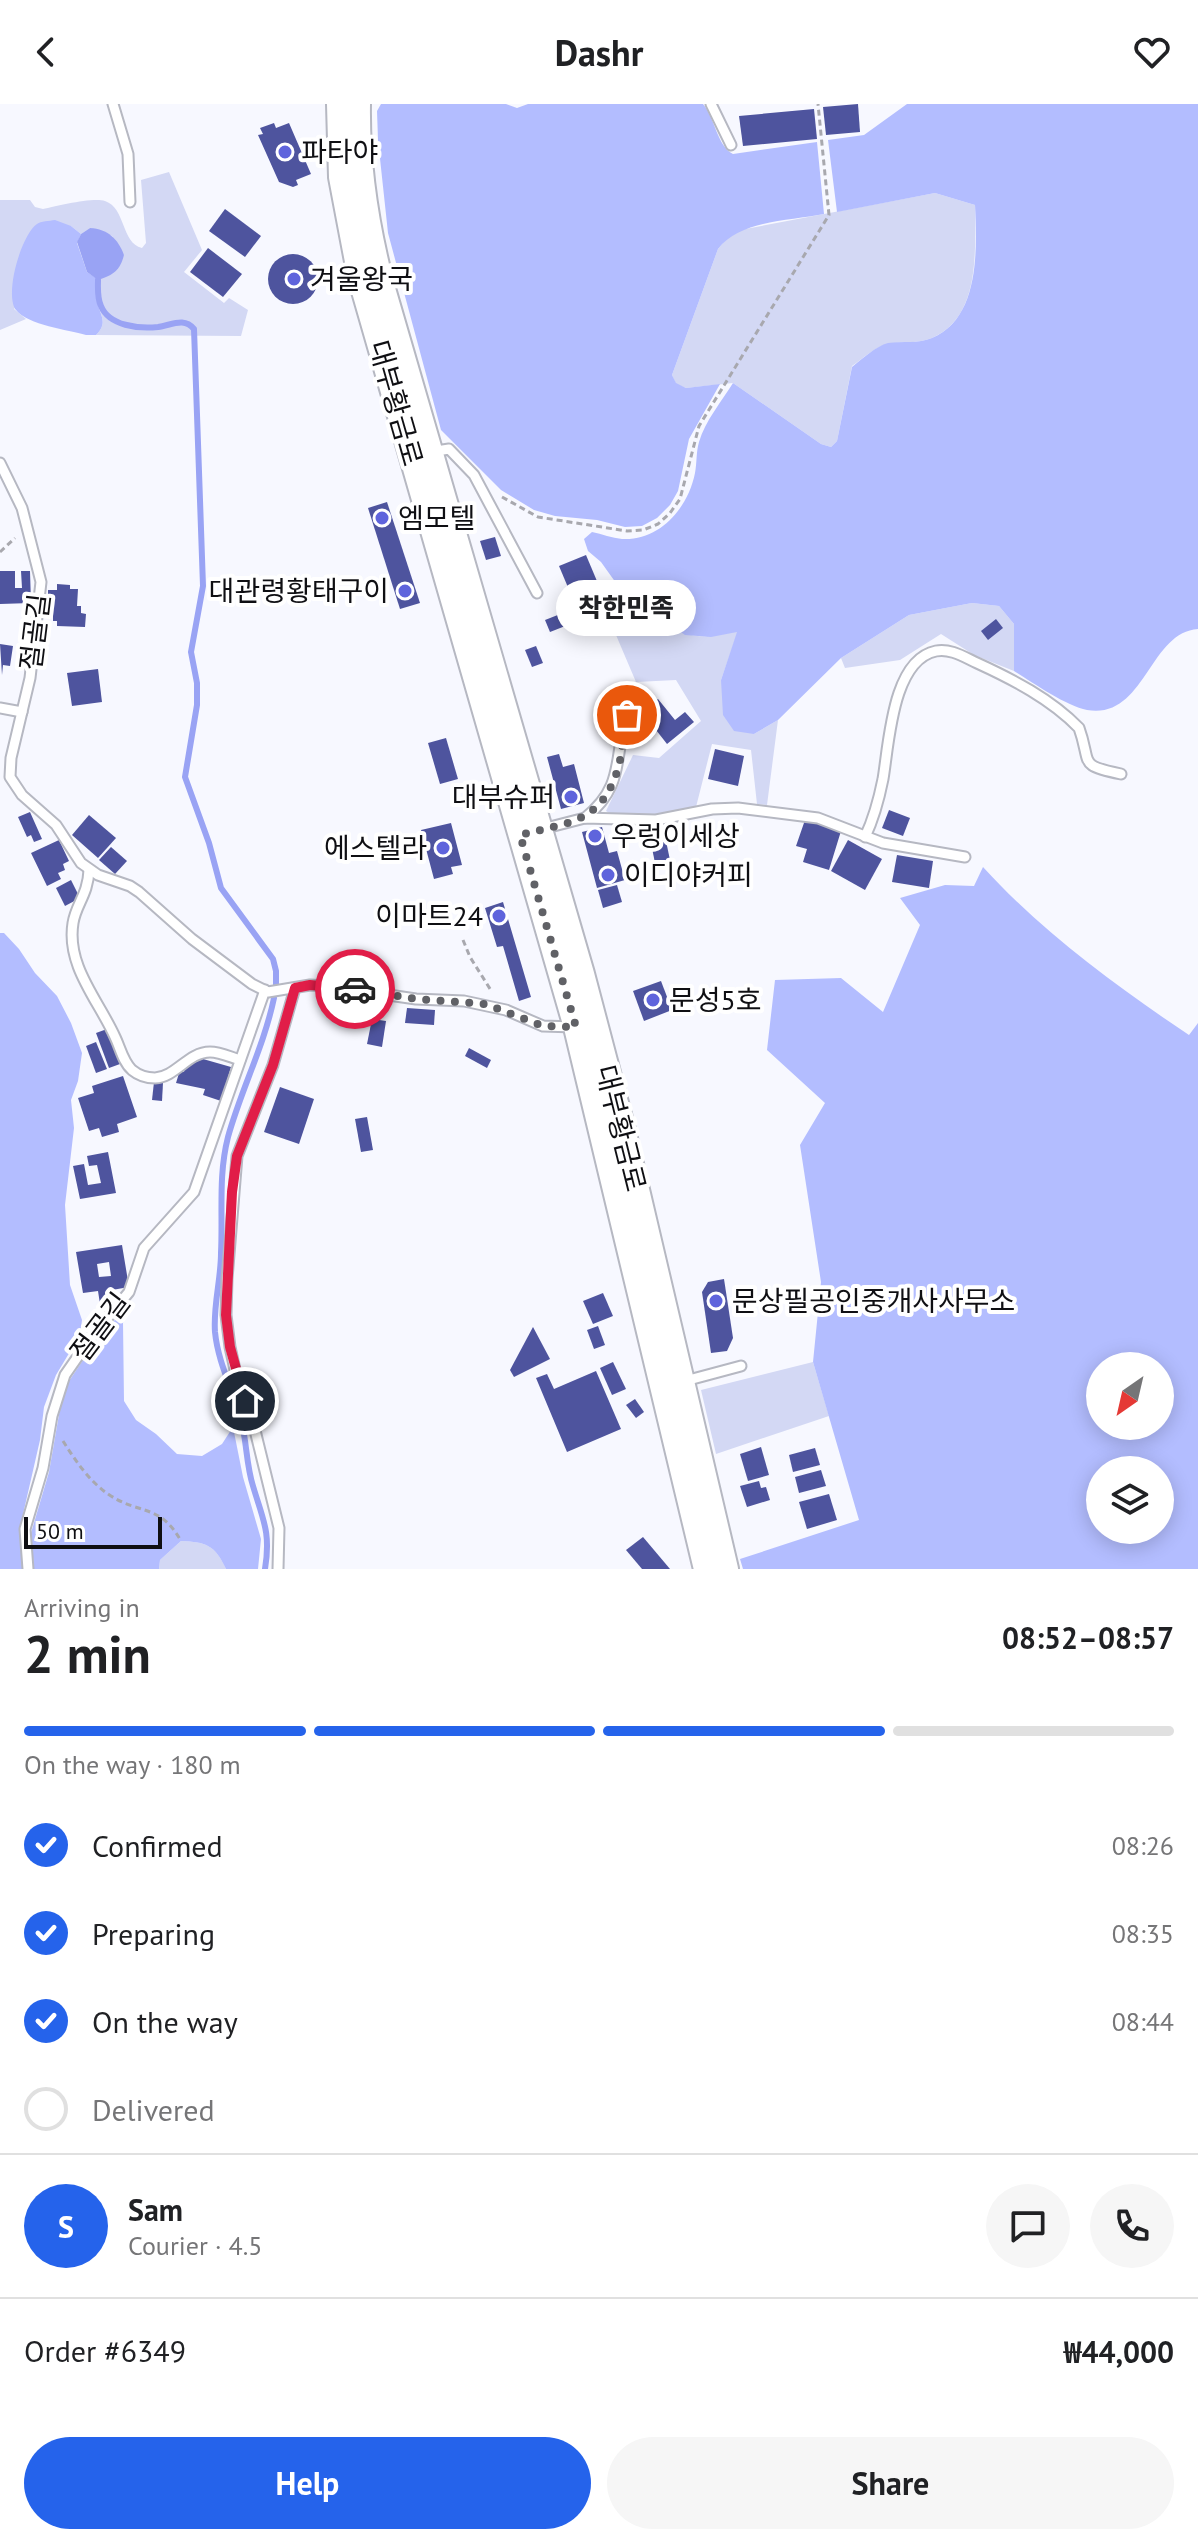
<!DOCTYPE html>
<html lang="en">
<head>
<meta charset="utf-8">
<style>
  :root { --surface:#fff; --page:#f6f6f6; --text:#202124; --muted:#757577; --line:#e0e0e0; --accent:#2563eb }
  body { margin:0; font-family:"PT Sans","Noto Sans KR",sans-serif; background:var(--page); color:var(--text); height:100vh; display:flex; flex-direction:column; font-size:30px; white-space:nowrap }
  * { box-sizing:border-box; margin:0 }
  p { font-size:26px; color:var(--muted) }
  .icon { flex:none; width:44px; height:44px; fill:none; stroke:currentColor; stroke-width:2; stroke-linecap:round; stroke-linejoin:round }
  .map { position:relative; height:1465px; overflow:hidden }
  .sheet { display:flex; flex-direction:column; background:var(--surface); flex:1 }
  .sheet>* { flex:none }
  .needle { width:52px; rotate:214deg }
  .tools { position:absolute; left:1086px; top:1248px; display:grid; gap:16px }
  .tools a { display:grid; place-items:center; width:88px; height:88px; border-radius:50%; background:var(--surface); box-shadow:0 4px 20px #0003; font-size:40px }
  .scale { position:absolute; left:24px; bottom:20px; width:138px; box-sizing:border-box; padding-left:8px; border:4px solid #0f0f13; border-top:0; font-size:22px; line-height:28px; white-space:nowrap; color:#0f0f13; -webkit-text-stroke:6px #fff; paint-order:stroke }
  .pin { position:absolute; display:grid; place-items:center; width:68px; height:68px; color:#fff; margin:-34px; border:4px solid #fff; border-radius:50%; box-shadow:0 2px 8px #0007 }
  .courier { position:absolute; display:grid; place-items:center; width:80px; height:80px; margin:-40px; border:6px solid #e11d48; border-radius:50%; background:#fff; color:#222; box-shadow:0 2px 10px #0007 }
  .bubble { position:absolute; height:56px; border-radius:28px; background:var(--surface); box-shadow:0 4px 20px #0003; font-size:26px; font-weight:800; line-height:56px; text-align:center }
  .summary em { font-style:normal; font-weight:800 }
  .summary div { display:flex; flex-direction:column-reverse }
  .summary { display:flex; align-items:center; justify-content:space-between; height:136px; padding:0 24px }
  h1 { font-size:52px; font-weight:800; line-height:60px }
  .bar { display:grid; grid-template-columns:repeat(4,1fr); gap:12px 8px; align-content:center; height:96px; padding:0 24px }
  .bar i { height:10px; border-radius:6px; background:var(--line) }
  .bar .current { background:var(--accent) }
  .bar p { grid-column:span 4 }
  .line { display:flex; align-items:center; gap:20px; padding:0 24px; border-top:2px solid var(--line) }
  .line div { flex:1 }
  .round { display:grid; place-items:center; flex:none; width:84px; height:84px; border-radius:42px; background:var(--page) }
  ol { padding:0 24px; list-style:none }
  li { display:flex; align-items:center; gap:24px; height:88px }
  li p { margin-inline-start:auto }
  li .icon { padding:8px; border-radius:50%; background:var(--accent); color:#fff; stroke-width:4 }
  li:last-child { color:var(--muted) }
  li i { width:44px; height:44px; border:4px solid var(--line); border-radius:50% }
  .action { display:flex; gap:16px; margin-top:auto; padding:16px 24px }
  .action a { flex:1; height:92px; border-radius:48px; background:var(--accent); color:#fff; font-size:32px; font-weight:800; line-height:92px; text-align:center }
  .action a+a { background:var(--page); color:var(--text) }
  header { display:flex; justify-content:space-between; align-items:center; height:104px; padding:0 24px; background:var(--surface); font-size:36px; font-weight:800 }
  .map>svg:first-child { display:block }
</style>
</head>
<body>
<header><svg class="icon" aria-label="back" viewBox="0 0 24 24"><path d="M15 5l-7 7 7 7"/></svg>Dashr<svg class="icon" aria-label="heart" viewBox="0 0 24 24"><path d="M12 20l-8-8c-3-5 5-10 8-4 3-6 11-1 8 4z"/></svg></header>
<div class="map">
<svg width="1198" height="1465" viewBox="0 0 1198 1465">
  <rect width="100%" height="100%" fill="#f7f8ff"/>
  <g fill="#d3d8f4">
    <path d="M 169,68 L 202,146 L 184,168 L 224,199 L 229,194 L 248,206 L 241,232 L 96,231 C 107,220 102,214 98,201 C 95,192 96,183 96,174 L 99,176 L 124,151 L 112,132 L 90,124 L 81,130 L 71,122 L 14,205 L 26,215 L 0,226 L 0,96 L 30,96 L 35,103 L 43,105 C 57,102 93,93 105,97 C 126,104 121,139 142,144 L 146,139 L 141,76 Z"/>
    <path d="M 935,89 L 975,101 C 975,146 981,213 932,234 C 918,240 902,237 888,240 C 876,242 862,255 852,262 L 837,337 L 831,343 L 821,340 L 733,279 L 686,284 L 676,280 L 672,271 L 718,145 L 727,134 L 740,126 Z"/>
    <path d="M 972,499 L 999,502 L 1014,520 L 1014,567 L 974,551 L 941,530 L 900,556 L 845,564 L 841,554 L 909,511 Z"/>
    <path d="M 651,506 C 689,534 690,537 738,527 L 721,576 L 754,630 L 778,616 L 767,701 L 757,700 L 751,646 L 712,640 L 696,703 C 673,709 627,721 606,707 L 633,651 L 659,654 L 701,617 L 676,576 L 636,578 L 616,531 Z"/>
    <path d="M 813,1258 L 829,1312 L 716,1350 L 701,1286 Z"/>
    <path d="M 181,1437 C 206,1438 215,1441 226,1465 L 159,1465 L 160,1456 Z"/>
  </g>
  <g fill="#b3bdff" fill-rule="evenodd">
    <path d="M 381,0 L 506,0 L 517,4 L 528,0 L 703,0 C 715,14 717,42 733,50 L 817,38 L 824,110 C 789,117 740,116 718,145 L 672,271 L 676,279 L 686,284 L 720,280 L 689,335 L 678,387 L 670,401 L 657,414 L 642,422 L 625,423 L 597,416 L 555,412 L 534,406 L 501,386 L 441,326 L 388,129 L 378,36 L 377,7 Z"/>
    <path d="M 907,0 L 1198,0 L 1198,525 C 1149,528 1145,616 1087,606 C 1066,602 1032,578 1014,567 L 1014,520 L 999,502 L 972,499 L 909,511 L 841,554 L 778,616 L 754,630 L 734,627 L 723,611 L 721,576 L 737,528 L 711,533 L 685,531 L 621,486 L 601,458 L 588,447 L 584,435 L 592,428 C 602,430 612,434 622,435 C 660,437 688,404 695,369 C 697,359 696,348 699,338 C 705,317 722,297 733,279 L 821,340 L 831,343 L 837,337 L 852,263 C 862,255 876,242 888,239 C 902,237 918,240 932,234 C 980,214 977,145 975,101 L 935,89 L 837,108 L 828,36 L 864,31 Z"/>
    <path d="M 55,116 L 71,122 L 81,130 L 77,139 L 87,168 L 96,174 C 96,183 95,192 98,201 C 102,214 107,220 96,231 L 86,231 C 68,226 28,221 16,206 C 4,191 21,131 37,120 C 41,117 49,117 55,116 Z"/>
    <path d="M 983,763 C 1041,827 1117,883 1189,931 L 1198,919 L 1198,1465 L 743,1465 L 740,1455 L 859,1416 L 813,1258 L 821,1178 L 800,1041 L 825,999 L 767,946 L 775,876 L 841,874 L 883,908 L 920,821 L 900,794 L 945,781 L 974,782 ZM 1160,1262 L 1160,1322 L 1100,1322 L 1100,1262 ZM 1160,1366 L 1160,1426 L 1100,1426 L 1100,1366 Z"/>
    <path d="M 0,829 L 4,829 L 19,845 L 35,869 L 57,892 L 71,919 L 82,949 L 78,977 L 71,996 L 74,1024 L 65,1101 L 70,1181 L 82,1216 L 80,1231 L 56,1271 L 44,1303 L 40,1336 L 21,1419 L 22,1465 L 0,1465 Z"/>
    <path d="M 128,1202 L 123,1219 L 124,1297 L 136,1316 L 156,1330 L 177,1350 L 202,1352 L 222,1340 L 233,1323 L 243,1373 L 261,1435 L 258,1465 L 226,1465 C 215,1441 206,1438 181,1437 L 160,1456 L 159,1465 L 34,1465 L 31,1429 L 49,1368 L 61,1299 L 69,1277 L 97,1235 Z"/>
  </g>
  <path fill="#99a3f4" d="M 90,124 C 108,125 118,135 124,151 C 120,166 114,171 98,176 L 87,168 L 77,138 L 81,130 Z"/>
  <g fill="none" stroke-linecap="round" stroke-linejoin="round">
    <g stroke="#99a3f4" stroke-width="6">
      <path d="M 98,176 C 98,184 97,194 101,202 C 109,222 139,225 158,223 C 172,221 184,213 194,225 L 203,482 L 191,548 L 197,579 L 197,601 L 185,673 L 209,739 L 221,784 L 273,855 L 276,867 L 276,881"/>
      <path d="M 265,1465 C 271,1428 263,1416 253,1382 C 246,1360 247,1338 241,1316 C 233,1286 218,1259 215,1228 C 213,1201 221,1176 221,1149 C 223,1110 218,1072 228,1033 C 241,986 264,942 274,894"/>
    </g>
  </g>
  <g fill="#4e549e" fill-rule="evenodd">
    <path d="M 858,0 L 860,28 L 826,31 L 823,3 Z"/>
    <path d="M 814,5 L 817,35 L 743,42 L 739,12 Z"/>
    <path d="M 274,19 L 276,24 L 289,19 L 311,70 L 296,76 L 298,81 L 293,83 L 279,78 L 258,31 L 263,30 L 260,24 Z"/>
    <path d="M 225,105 L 261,132 L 245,153 L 209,127 Z"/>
    <path d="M 208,144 L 242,170 L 223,193 L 190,168 Z"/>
    <circle cx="293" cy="175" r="25"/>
    <path d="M 387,398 L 420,499 L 400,505 L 368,404 Z"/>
    <path d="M 495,433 L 501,452 L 486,456 L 480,437 Z"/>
    <path d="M 586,451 L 602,489 L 575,500 L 559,462 Z"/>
    <path d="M 0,467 L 15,467 L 15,484 L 22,484 L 21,467 L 30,467 L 31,499 L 0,500 Z"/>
    <path d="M 57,480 L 70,481 L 70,485 L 78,485 L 77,502 L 81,502 L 81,509 L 86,510 L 85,523 L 57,522 L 57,517 L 53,517 L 53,512 L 48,512 L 48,486 L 57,486 Z"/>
    <path d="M 573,505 L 578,517 L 550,528 L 545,516 Z"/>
    <path d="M 996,515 L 1003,524 L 988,536 L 981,527 Z"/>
    <path d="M 0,540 L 13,542 L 10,562 L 3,561 L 2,571 Z"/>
    <path d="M 536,542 L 543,559 L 532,563 L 525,546 Z"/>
    <path d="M 98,565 L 102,598 L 72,602 L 67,569 Z"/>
    <path d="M 658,595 L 675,616 L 685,608 L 694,618 L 667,640 L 642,608 Z"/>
    <path d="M 446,634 L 458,675 L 440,680 L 428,639 Z"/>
    <path d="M 715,645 L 744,652 L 738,682 L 708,675 Z"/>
    <path d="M 559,650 L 563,663 L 574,660 L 584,699 L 561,705 L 547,653 Z"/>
    <path d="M 889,706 L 910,714 L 903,732 L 882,724 Z"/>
    <path d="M 30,708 L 42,735 L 34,738 L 31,731 L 27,733 L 18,713 Z"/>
    <path d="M 89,711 L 116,734 L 98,754 L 72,731 Z"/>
    <path d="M 805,716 L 841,727 L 829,766 L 803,758 L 807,745 L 796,742 Z"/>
    <path d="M 451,719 L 462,761 L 451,763 L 453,770 L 434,775 L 421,726 Z"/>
    <path d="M 602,723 L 609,749 L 617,747 L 625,776 L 597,784 L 582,728 Z"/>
    <path d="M 665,732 L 671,761 L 656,764 L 650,734 Z"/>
    <path d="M 59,736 L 69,757 L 63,760 L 65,766 L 58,769 L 61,775 L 47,782 L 31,749 Z"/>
    <path d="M 848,736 L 882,755 L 865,786 L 831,767 Z"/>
    <path d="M 111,743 L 127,757 L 115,770 L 99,756 Z"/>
    <path d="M 897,751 L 933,757 L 929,784 L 892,778 Z"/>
    <path d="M 71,776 L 80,794 L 65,802 L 56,784 Z"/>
    <path d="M 617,781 L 622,798 L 603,804 L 598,786 Z"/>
    <path d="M 503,798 L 531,893 L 519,897 L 503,842 L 497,843 L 485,804 Z"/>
    <path d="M 661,877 L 672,906 L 644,917 L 633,887 Z"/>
    <path d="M 407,904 L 435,906 L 434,921 L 405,919 Z"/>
    <path d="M 372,915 L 386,917 L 382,943 L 367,940 Z"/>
    <path d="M 107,925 L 120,960 L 109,964 L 96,929 Z"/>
    <path d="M 96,938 L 107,965 L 96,969 L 86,942 Z"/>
    <path d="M 469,944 L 491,956 L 487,964 L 465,952 Z"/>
    <path d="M 203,955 L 231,963 L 221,997 L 203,991 L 205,985 L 176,979 L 180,966 L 184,968 L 185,963 Z"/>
    <path d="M 123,972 L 137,1013 L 117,1020 L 119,1028 L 102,1033 L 99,1024 L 89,1027 L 78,994 L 94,989 L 92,982 Z"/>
    <path d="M 154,978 L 163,979 L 162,997 L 152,996 Z"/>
    <path d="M 280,983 L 314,995 L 299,1040 L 264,1028 Z"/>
    <path d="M 367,1013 L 373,1046 L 361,1048 L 355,1015 Z"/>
    <path d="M 108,1048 L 116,1089 L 80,1095 L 73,1062 L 84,1060 L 88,1081 L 101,1079 L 97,1061 L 89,1062 L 87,1052 Z"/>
    <path d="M 122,1141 L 129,1183 L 112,1186 L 113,1197 L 100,1200 L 98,1187 L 83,1189 L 76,1148 ZM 109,1158 L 111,1172 L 99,1173 L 97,1160 Z"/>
    <path d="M 724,1175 L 733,1234 L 727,1247 L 711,1249 L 702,1188 L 708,1178 Z"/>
    <path d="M 603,1189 L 613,1212 L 593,1220 L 583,1197 Z"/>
    <path d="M 598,1222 L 605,1241 L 594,1245 L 587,1226 Z"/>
    <path d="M 533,1223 L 550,1255 L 514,1273 L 510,1266 Z"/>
    <path d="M 613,1258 L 626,1285 L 612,1291 L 600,1264 Z"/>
    <path d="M 596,1267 L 621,1325 L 567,1348 L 536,1274 L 547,1270 L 554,1285 Z"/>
    <path d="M 635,1295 L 644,1308 L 636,1314 L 626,1301 Z"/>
    <path d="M 761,1343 L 769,1371 L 748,1377 L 740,1350 Z"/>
    <path d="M 815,1344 L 820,1361 L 793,1368 L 789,1351 Z"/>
    <path d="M 821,1366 L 826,1382 L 799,1389 L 795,1373 Z"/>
    <path d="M 759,1377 L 761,1384 L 766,1383 L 770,1396 L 747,1403 L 740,1382 Z"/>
    <path d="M 829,1390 L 837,1416 L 807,1425 L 799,1398 Z"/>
    <path d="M 643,1433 L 670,1465 L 642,1465 L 626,1446 Z"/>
  </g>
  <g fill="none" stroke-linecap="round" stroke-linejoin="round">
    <defs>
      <g id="lane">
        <path d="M 113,0 L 128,50 L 130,98"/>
        <path d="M 711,0 L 731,41"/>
        <path d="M 430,348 L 449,345 L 474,371 L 537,489"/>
        <path d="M 0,359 L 22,404 L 41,478 L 30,574 L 11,654 L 10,673 L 22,691 L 56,721 L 81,759 L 98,771 L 130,782 L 139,788 L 192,835 L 252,880 L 268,888 L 310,881 L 327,882 L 416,895 L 464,897 L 506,906 L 543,922 L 574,923"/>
        <path d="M 0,604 L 22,608"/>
        <path d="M 585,714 C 626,681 613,653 627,611"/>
        <path d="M 542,725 L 585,714 L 656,716 L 712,705 L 738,704 L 818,714 L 883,739 L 965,753"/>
        <path d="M 865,733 C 874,714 879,695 883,675 C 889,640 892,556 936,547 C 950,544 964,553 977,559 C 1012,575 1051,595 1079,624 C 1092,660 1077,661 1121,670"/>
        <path d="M 89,766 C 88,791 76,800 73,819 C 66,862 99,897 115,933 C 120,943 123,958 132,966 C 138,971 147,974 155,974 C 176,973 188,948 210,948 C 220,948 230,953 240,956"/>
        <path d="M 685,1277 L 741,1262"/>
        <path d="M 28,1465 L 25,1425 L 43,1364 L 52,1312 L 65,1271 L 90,1235 L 129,1188 L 144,1144 L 194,1088 L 265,886"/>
        <path d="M 278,1465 L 279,1424 L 252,1314 L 238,1279 L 230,1243 L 226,1211 L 227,1175 L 237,1052 L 273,961 L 295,884"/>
      </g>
      <g id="secondary">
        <path d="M 339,0 L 341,73 L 360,173 L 576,923 L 706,1465"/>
        <path d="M 358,0 C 357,61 366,119 381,178 L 582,870 L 622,1022 L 726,1465"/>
      </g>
    </defs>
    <use href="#lane" stroke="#b6b8c2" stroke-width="13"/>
    <use href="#secondary" stroke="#b6b8c2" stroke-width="28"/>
    <g stroke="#a8a8ae" stroke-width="3" stroke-dasharray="6 4" stroke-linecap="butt">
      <path d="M 502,393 L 538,413 L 627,427 L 643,426 L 658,420 L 670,409 L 680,395 L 699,322 L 829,111 L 818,0"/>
      <path d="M 0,448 L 15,434"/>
      <path d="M 463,836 L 470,853 L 492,888"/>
      <path d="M 63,1337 C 75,1356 89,1377 108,1390 C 138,1411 160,1399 181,1437"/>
    </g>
    <use href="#lane" stroke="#fff" stroke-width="9"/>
    <use href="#secondary" stroke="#fff" stroke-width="24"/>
  </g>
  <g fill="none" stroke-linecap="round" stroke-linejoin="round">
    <path stroke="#606166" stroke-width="8" stroke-dasharray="0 14.4" d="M 355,885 L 416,895 L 485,900 L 543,922 L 576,923 L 520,731 C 570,718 603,719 619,661 C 623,645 622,628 627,611"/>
    <path stroke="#e11d48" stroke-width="10" d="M 245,1297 L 230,1243 L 226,1211 L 232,1088 L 237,1052 L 273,961 L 295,884 L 310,881 L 355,885"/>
  </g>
  <g fill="#5f64dc" stroke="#fff" stroke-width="3">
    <circle cx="285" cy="48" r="8"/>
    <circle cx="294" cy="175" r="8"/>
    <circle cx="382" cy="414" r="8"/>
    <circle cx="405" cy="487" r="8"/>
    <circle cx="571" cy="693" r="8"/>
    <circle cx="595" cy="732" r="8"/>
    <circle cx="443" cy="744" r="8"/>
    <circle cx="608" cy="771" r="8"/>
    <circle cx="499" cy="812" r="8"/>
    <circle cx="653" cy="896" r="8"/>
    <circle cx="716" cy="1197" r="8"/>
  </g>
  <g text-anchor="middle" stroke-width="8" stroke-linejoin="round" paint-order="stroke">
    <g font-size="28" fill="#0f0f13" stroke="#fff" text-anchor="start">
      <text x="301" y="58">파타야</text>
      <text x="310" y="185">겨울왕국</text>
      <text x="398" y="424">엠모텔</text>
      <text x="389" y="497" text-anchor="end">대관령황태구이</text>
      <text x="555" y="703" text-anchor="end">대부슈퍼</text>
      <text x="611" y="742">우렁이세상</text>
      <text x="427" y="754" text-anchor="end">에스텔라</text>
      <text x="624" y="781">이디야커피</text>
      <text x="483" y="822" text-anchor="end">이마트24</text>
      <text x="669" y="906">문성5호</text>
      <text x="732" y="1207">문상필공인중개사사무소</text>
    </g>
    <g font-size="28" fill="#0f0f13" stroke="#fff">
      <text transform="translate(396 299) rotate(74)" y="10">대부황금로</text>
      <text transform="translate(35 528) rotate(-83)" y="10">절골길</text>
      <text transform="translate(621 1024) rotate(76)" y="10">대부황금로</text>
      <text transform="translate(100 1223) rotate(-53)" y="10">절골길</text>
    </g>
  </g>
</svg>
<div class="tools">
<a><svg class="needle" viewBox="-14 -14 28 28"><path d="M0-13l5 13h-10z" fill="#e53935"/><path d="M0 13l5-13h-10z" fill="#757577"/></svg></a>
<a><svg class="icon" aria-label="layers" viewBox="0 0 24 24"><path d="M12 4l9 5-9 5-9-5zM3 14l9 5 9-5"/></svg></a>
</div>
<div class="scale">50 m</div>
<div class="pin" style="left:627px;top:611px;background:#ea580c"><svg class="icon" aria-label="bag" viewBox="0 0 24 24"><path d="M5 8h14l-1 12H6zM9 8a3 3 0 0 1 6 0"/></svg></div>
<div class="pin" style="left:245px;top:1297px;background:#1f2937"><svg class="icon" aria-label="home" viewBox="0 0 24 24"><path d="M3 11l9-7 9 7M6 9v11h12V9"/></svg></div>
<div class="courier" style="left:355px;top:885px"><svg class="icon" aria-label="car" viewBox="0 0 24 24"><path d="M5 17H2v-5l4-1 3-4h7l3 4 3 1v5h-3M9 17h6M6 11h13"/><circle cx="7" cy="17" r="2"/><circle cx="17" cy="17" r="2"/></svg></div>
<div class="bubble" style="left:556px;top:476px;width:140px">착한민족</div>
</div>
<section class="sheet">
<div class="summary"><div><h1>2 min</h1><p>Arriving in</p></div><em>08:52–08:57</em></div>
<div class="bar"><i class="current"></i><i class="current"></i><i class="current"></i><i></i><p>On the way · 180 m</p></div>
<ol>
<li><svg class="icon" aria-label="check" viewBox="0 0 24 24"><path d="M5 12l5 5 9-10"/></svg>Confirmed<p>08:26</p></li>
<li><svg class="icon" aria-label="check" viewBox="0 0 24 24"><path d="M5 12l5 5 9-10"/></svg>Preparing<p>08:35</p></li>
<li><svg class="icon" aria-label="check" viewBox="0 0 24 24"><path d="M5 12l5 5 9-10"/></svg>On the way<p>08:44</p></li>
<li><i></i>Delivered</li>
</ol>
<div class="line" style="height:144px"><b class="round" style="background:var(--accent);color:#fff">S</b><div><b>Sam</b><p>Courier · 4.5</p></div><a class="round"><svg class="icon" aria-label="chat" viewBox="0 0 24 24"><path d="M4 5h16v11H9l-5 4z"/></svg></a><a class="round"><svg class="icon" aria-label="phone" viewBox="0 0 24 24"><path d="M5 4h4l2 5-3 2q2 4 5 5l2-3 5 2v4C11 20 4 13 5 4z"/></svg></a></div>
<div class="line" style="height:104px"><div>Order #6349</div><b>₩44,000</b></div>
<div class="action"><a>Help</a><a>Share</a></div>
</section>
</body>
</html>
